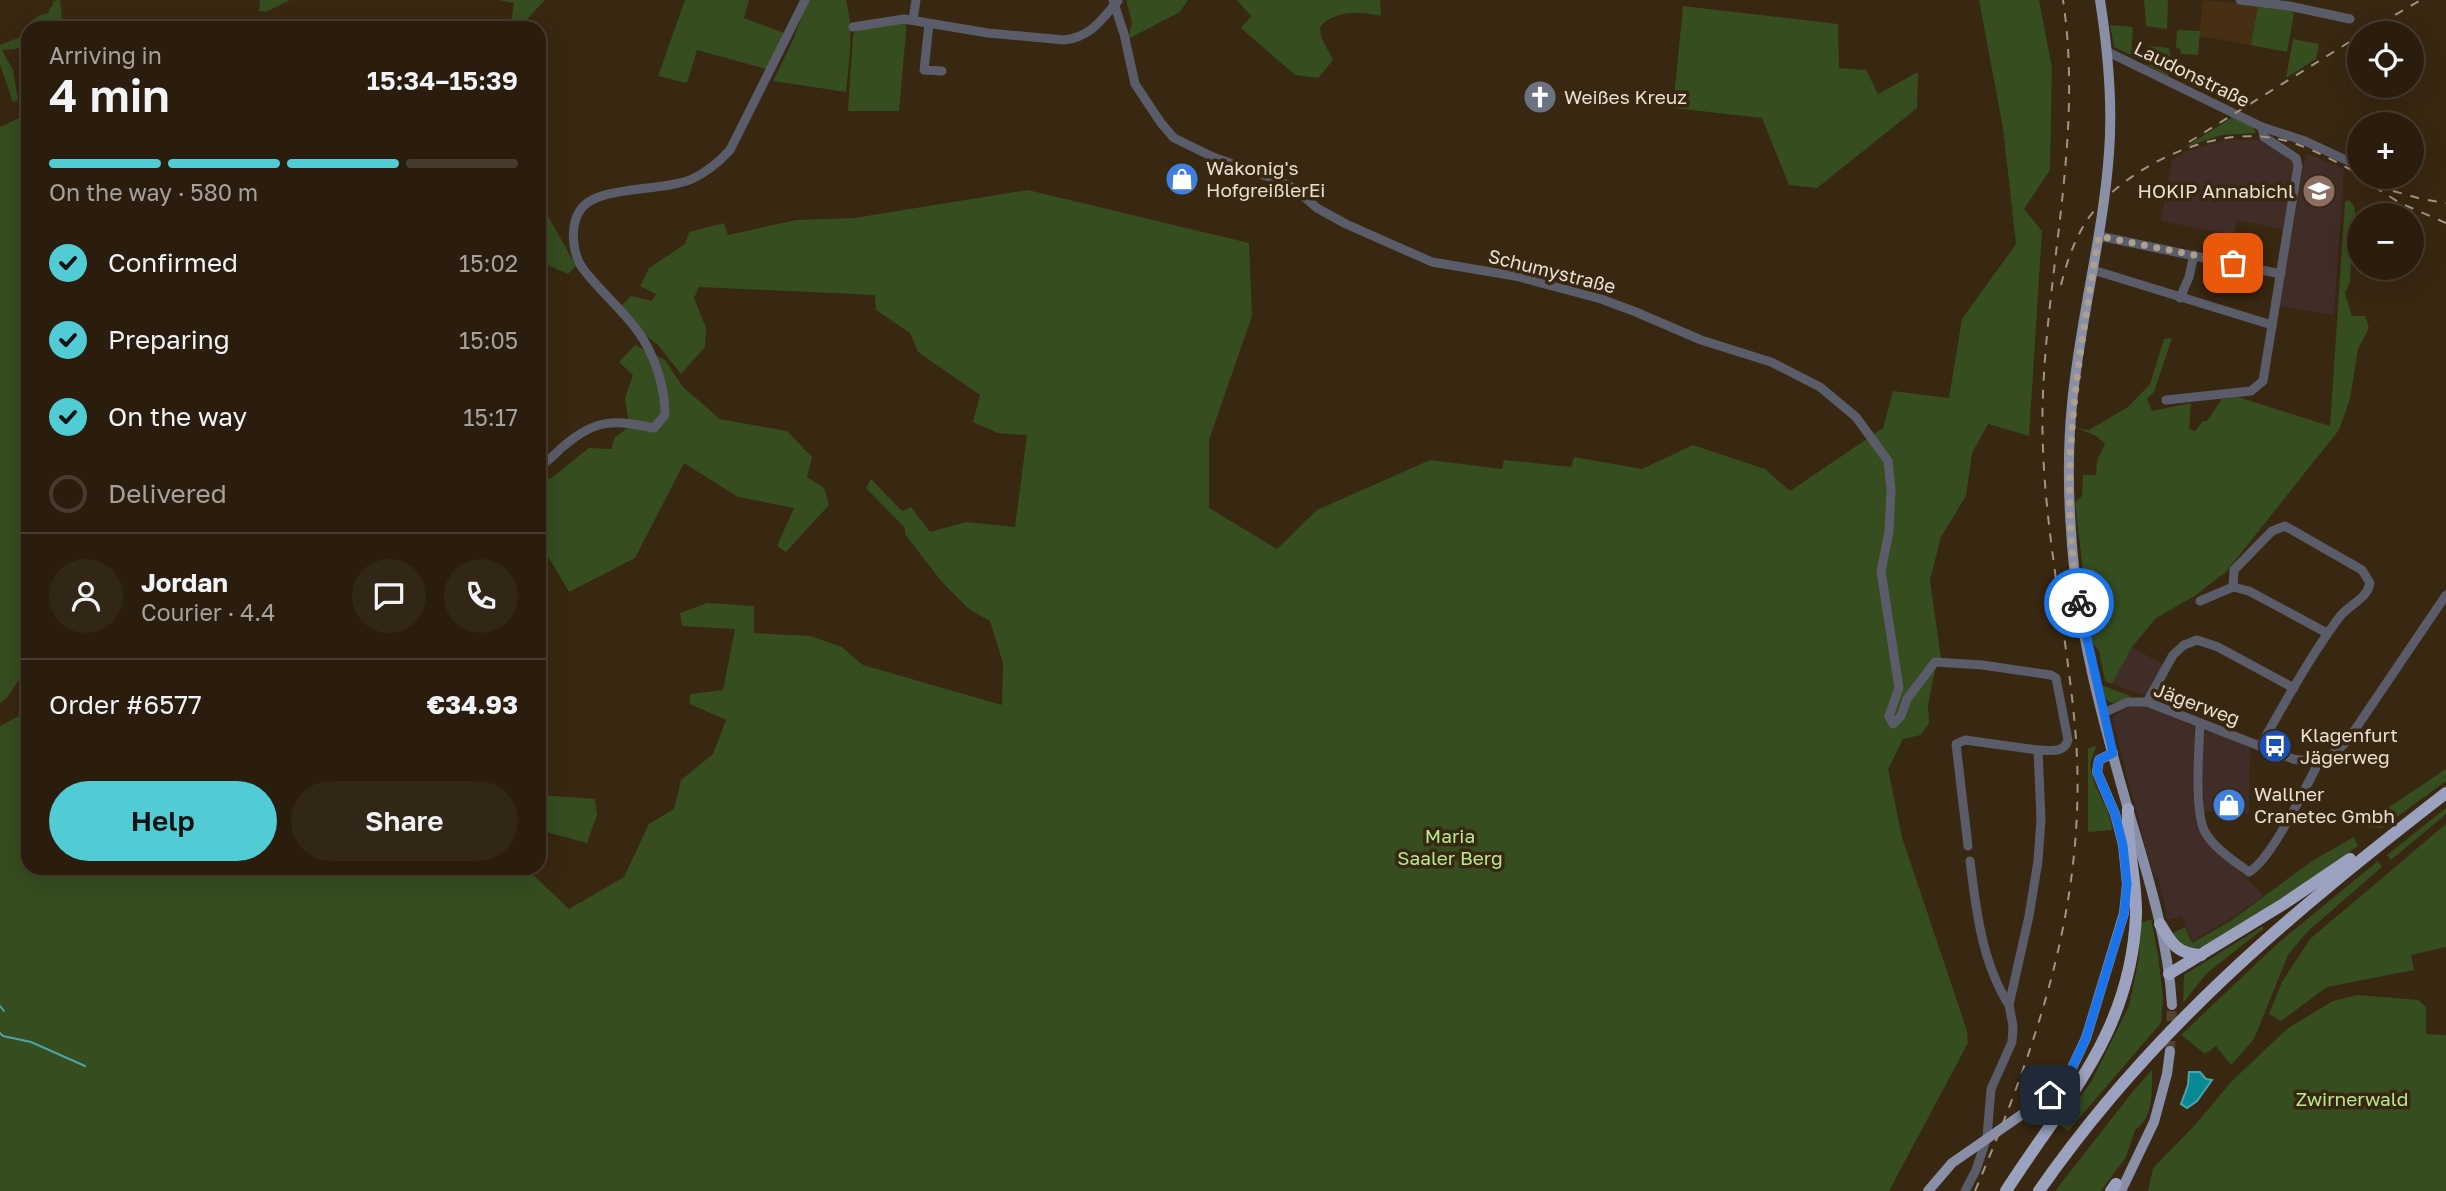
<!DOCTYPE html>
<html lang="en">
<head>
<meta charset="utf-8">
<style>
  :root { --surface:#2a1d0d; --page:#322616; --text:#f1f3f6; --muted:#a5a29d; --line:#463b2e; --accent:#51ccd5 }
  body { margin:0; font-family:"Golos Text",sans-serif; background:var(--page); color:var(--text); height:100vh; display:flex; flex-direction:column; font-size:26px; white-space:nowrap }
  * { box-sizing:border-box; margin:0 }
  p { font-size:23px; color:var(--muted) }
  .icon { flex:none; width:38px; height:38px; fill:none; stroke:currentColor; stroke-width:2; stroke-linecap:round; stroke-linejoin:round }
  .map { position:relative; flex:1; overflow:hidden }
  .drawer { position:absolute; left:21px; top:21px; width:525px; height:854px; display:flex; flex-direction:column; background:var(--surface); border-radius:21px; box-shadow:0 7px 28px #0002,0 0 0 2px var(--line) }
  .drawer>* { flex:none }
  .fabs { position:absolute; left:2347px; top:21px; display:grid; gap:14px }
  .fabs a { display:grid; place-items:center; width:77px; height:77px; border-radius:50%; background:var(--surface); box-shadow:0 7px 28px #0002,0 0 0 2px var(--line); font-size:35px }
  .pin { position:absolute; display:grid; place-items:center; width:60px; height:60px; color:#fff; margin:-30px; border-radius:14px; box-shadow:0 4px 10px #0006 }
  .courier { position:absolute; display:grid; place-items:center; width:70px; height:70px; margin:-35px; border:5px solid #1a73e8; border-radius:50%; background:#fff; color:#222; box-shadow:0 2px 9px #0007 }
  .overview em { font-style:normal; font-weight:600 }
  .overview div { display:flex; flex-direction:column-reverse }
  .overview { display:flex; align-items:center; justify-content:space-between; height:119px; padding:0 28px }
  h1 { font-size:46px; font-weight:600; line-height:52px }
  .bar { display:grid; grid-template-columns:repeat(4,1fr); gap:10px 7px; align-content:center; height:84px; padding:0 28px }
  .bar i { height:9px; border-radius:5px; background:var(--line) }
  .bar .on { background:var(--accent) }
  .bar p { grid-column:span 4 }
  .line { display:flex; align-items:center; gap:18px; padding:0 28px; border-top:2px solid var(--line) }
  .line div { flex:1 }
  .round { display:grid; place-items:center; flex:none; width:74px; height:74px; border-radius:37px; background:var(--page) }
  ol { padding:0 28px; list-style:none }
  li { display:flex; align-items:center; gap:21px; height:77px }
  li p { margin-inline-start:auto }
  li .icon { padding:7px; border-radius:50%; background:var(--accent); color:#111; stroke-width:4 }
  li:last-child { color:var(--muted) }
  li i { width:38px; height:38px; border:4px solid var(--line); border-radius:50% }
  .action { display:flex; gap:14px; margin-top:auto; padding:14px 28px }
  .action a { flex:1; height:80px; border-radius:42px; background:var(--accent); color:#111; font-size:28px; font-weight:600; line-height:80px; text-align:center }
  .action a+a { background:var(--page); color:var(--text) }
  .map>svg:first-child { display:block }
</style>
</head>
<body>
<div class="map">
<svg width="2446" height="1191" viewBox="0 0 2446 1191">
  <rect width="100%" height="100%" fill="#382711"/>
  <g fill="#402d28">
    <path d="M 2226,140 L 2260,140 L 2296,163 L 2284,230 L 2237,220 L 2234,235 L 2161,221 L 2172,160 L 2188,151 Z"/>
    <path d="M 2306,153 L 2344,169 L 2334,315 L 2279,306 Z"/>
    <path d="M 2132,647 L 2164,665 L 2148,693 L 2144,695 L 2112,684 Z"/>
    <path d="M 2137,705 L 2150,707 L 2194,726 L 2196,811 L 2215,848 L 2264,895 L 2227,921 L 2192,941 L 2182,916 L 2168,920 L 2158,877 L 2155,877 L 2151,868 L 2112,718 L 2128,707 Z"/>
    <path d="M 2210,730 L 2250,745 L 2249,814 L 2204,811 L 2202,743 L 2203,735 Z"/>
  </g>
  <path fill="#462f13" d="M 2203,0 L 2258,5 L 2251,45 L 2199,36 Z"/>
  <g fill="#354d1f">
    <path d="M 60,0 L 62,17 L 58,28 L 28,28 L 28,42 L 16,49 L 2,50 L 13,70 L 18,100 L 13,102 L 0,64 L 0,45 L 23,36 C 26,23 35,16 48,13 L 54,1 Z"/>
    <path d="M 260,0 L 290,0 L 266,12 L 259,11 Z"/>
    <path d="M 498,0 L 545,0 L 519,28 L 510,28 L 514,3 Z"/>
    <path d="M 685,0 L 749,0 L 744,18 L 787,34 L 769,70 L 697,50 L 687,83 L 658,76 Z"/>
    <path d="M 808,0 L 846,0 C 854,29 849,62 846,92 L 773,81 L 793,40 Z"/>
    <path d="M 1126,0 L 1188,0 L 1180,12 L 1128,39 L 1132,22 Z"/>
    <path d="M 1237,0 L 1380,0 L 1381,16 C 1359,11 1335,10 1320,27 L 1321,37 L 1333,60 L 1318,78 L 1295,75 L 1241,28 L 1251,16 Z"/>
    <path d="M 1979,0 L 2039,0 L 2052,68 L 2050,170 L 2024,209 L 2042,231 L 2029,436 L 1988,424 L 1972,453 L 1966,496 L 1941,537 L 1930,580 L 1941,659 L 1936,665 L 1928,705 L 1929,723 L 1921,735 L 1903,739 L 1888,769 L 1902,837 L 1967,1031 L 1968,1043 L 1889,1191 L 0,1191 L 0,726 L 21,715 L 28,704 L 28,868 L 526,868 L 569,909 L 624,877 L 649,824 L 674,809 L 681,780 L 713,754 L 726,720 L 690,704 L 690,694 L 723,690 L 735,629 L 682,626 L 680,613 L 707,603 L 754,606 L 754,633 L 811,636 L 842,647 L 863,665 L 1002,705 L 1003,663 L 990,621 L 970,610 L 941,581 L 905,534 L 905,528 L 866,488 L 871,479 L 902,511 L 911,507 L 930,532 L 966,522 L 1015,527 L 1027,435 L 998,433 L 973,422 L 980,395 L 918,352 L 910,333 L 876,310 L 875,295 L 699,287 L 694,298 L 706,328 L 705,347 L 681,374 L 658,345 L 642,333 L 622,305 L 631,296 L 652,301 L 656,294 L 640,286 L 649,268 L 685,244 L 689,232 L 724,223 L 728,235 L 796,220 L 854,218 L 1028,190 L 1249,243 L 1252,316 L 1209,440 L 1209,508 L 1277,549 L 1317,510 L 1430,460 L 1502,469 L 1504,460 L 1571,467 L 1574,457 L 1642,469 L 1693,445 L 1765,469 L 1790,491 L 1883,428 L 1893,391 L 1949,398 L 1962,319 L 2016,244 L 2003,128 Z"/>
    <path d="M 2144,0 L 2168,0 L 2167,29 L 2146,26 Z"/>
    <path d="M 2258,5 L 2290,9 L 2294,14 L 2287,52 L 2251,45 Z"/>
    <path d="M 1683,6 L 1838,24 L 1839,68 L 1866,70 L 1878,94 L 1918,72 L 1917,108 L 1817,188 L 1789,185 L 1762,118 L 1673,108 Z"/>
    <path d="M 907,21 L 899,111 L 848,111 L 853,35 L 856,29 Z"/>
    <path d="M 2110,25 L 2133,27 L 2131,55 L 2114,47 Z"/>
    <path d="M 2177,30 L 2200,31 L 2198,55 L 2181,54 L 2180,49 L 2176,48 Z"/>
    <path d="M 2293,39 L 2319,44 L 2316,59 L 2286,78 Z"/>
    <path d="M 2148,46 L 2169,48 C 2170,58 2175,66 2168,76 L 2147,65 Z"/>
    <path d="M 28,114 L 28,670 L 25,670 L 7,698 L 0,703 L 0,127 Z"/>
    <path d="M 2233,117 L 2253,127 L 2256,133 L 2222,135 L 2185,147 Z"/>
    <path d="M 539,200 L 576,266 L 568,274 L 545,264 L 539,253 Z"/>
    <path d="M 2349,200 L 2354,206 L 2356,218 L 2349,227 L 2347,253 L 2351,261 L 2350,282 L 2345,293 L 2352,316 L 2365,316 L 2369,328 L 2358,349 L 2350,399 L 2339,430 L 2226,572 L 2193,597 L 2156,618 L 2132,647 L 2112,684 L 2105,681 L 2099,651 L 2091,641 L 2075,502 L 2082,496 L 2083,475 L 2096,475 L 2097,460 L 2105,444 L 2096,436 L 2077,428 L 2089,430 L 2128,407 L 2150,384 L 2164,339 L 2172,338 L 2154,392 L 2147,399 L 2152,411 L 2191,403 L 2189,429 L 2195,431 L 2203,421 L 2207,421 L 2222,399 L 2238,397 L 2330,426 L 2345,202 Z"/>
    <path d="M 635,345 L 665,360 L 683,387 L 720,419 L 787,431 L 812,457 L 807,477 L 824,488 L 829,505 L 786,552 L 777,546 L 794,508 L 738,497 L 684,463 L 635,558 L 569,592 L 543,548 L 539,534 L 539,472 L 540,470 L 550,479 L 589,448 L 611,449 L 615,437 L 629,427 L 625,398 L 633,375 L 619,362 Z"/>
    <path d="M 2101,685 L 2131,696 C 2112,705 2107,708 2101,685 Z"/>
    <path d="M 2097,745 C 2095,750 2092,756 2091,761 C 2087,783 2112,806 2112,830 L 2088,832 L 2088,749 Z"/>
    <path d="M 2446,769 L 2446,781 L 2382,828 L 2368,827 L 2368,821 Z"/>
    <path d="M 539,795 L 595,799 L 597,815 L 587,843 L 550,833 L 539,826 Z"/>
    <path d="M 2446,808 L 2446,814 L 2391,860 L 2387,855 Z"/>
    <path d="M 2446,824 L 2446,947 L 2411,955 L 2414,970 L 2327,987 L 2281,1021 L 2269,1014 L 2282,982 L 2310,939 Z"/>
    <path d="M 2354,837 L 2358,846 L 2297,889 L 2205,946 C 2191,950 2180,948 2173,933 L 2185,927 L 2192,943 L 2229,922 L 2312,861 Z"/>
    <path d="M 2378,861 L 2382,867 L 2307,932 L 2288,955 L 2254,1039 L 2231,1065 L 2216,1046 L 2205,1054 L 2181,1035 L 2278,943 Z"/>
    <path d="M 2151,919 L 2158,954 L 2163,998 L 2161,1023 L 2068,1131 L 2060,1125 L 2091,1082 L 2129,1006 L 2139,957 L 2141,923 Z"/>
    <path d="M 2263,926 L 2263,929 L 2207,973 L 2183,1003 L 2184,975 Z"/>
    <path d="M 2358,995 L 2418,1000 L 2426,1007 L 2426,1034 L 2446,1035 L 2446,1191 L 2148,1191 L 2153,1168 L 2194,1126 L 2232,1081 L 2288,1028 L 2333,1001 Z"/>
    <path d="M 2152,1070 C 2152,1090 2154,1118 2135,1130 L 2126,1157 L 2101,1191 L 2055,1191 L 2134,1090 Z"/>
  </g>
  <path fill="#078a95" stroke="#4ba4a7" stroke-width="2" d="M 2189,1072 L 2200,1072 L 2206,1079 L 2212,1080 L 2197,1101 L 2187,1108 L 2181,1104 L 2188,1085 Z"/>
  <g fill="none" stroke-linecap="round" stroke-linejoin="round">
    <g stroke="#4ba4a7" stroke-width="2">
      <path d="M 0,1006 L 4,1011"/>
      <path d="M 0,1033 L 3,1036 L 31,1042 L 85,1066"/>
    </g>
    <path stroke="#53432e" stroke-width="10" stroke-dasharray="10 5" stroke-linecap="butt" d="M 2170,1051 L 2172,1005"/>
    <g stroke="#5a5d69" stroke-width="9">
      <path d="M 1113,0 L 1124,34 L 1135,84 L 1161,123 L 1174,138 L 1213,157 L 1278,180 L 1295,189 L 1317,208 L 1346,224 L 1432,262 L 1515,276 L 1601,299 L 1636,312 L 1701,340 L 1771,362 L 1820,387 L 1856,417 L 1888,461 L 1891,489 L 1889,532 L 1881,571 L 1899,688 L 1889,716 L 1893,724 L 1901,716 L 1907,699 L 1935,662 L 1982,665 L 2051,675 L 2056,678 L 2068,740 C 2064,754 2050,750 2038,750 L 2041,819 L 2038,861 L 2029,916 L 2009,1005 L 2013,1026 L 2012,1042 L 1991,1089 L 1987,1137 L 1976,1170 L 1965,1191"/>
      <path d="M 2240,0 L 2289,6 L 2350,19"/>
      <path d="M 913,20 L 916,0"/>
      <path d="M 929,24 L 924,70 L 942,71"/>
      <path d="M 853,27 L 904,19 L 988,33 L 1064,40 C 1091,37 1101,20 1118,1"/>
      <path d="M 2108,52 L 2262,127 L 2305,141 L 2359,166"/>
      <path d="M 2383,177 L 2395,182"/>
      <path d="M 2099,236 L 2281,274"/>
      <path d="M 2093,270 L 2272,325"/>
      <path d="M 2180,298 L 2189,277 L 2194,255"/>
      <path d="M 2166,400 L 2251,391 L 2263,381 L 2298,166 L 2296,158 L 2264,137 L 2262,127"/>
      <path d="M 539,466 C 550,461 556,452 565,445 C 597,418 615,420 654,428 L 665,415 C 665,390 657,362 643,339 C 627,313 603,295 584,270 C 572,255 569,225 581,209 C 598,185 663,192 692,179 C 707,172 719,162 730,150 L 805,0"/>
      <path d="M 2233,587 L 2234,570 L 2272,531 L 2285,526 L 2362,570 L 2370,583 C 2367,600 2347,605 2338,619 C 2309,658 2285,703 2260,746"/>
      <path d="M 2200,601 L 2233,587 L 2249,591 L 2327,633"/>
      <path d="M 2147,702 L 2173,655 L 2184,645 L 2197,640 L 2218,647 L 2294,688"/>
      <path d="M 2103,713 L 2128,702 L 2147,702 L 2293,759 C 2318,764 2335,757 2350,737 L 2446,595"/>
      <path d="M 2200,723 C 2199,748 2194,812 2205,832 C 2214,848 2234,861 2249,872 C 2272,859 2306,786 2320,760"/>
      <path d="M 1968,846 L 1956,744 L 1965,740 L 2038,750"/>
      <path d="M 1970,861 C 1976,910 1982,963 2009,1005"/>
    </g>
    <g stroke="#888fa7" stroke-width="10">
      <path d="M 2100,0 C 2108,51 2113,101 2109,153 C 2103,237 2080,319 2072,404 C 2068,446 2068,488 2071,530 C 2076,624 2102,719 2128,809 C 2147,873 2168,938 2172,1005"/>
      <path d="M 2116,1184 L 2121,1191 L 2154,1122 L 2167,1074 L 2170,1051"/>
      <path d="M 1928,1191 L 1952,1163 L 2050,1095 L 2070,1072 L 2086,1038 L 2124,913 L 2127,884 L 2123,845 L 2115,814 L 2097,772 L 2099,760 L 2113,753"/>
    </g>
    <g stroke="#9ba2c0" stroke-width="12">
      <path d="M 2160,924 C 2171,943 2177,954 2201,955"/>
      <path d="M 2169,974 L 2285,903 L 2350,859"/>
      <path d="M 2006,1191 C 2065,1099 2131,1033 2136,915 C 2137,880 2126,845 2128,809"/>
      <path d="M 2039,1191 C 2152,1028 2291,913 2446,793"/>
      <path d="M 2111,1191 L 2116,1184"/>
    </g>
    <g stroke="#a29483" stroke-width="2" stroke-dasharray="9 9" stroke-linecap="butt">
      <path d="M 2364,33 L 2421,0"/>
      <path d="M 2189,142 L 2359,36"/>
      <path d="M 2359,177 L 2400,203 L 2446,223"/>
      <path d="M 2393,191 L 2422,199 L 2446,203"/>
      <path d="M 2061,285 C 2067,261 2075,237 2090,216 C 2126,168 2205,130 2265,137 C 2299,140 2328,158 2359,174"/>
      <path d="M 1975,1191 C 2038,1043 2087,902 2076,739 C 2067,623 2038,510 2043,394 C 2048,262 2083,133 2063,0"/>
    </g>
  </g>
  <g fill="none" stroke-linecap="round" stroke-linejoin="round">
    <path stroke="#ac9f8e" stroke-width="7" stroke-dasharray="0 12.6" d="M 2079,603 C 2057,475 2078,362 2099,236 L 2233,263"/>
    <path stroke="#1a73e8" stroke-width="9" d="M 2050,1095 L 2070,1072 L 2086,1038 L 2124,914 L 2127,884 L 2123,845 L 2115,814 L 2097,772 L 2099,760 L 2113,753 L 2079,603"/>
  </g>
  <defs>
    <symbol id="church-disc" viewBox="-11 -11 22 22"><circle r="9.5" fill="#6b7280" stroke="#382711"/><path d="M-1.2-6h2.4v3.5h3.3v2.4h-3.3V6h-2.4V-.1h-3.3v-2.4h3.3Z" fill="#fff"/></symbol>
    <symbol id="shop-disc" viewBox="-11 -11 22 22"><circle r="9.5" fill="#3f7fe0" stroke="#382711"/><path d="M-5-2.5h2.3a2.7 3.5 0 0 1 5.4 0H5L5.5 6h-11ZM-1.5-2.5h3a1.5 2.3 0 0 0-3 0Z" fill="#fff"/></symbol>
    <symbol id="school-disc" viewBox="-11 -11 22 22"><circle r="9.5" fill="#8d6e63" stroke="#382711"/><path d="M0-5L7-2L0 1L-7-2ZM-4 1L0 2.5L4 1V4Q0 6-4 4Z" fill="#fff"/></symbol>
    <symbol id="bus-disc" viewBox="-11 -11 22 22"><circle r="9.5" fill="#1a4fb4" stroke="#382711"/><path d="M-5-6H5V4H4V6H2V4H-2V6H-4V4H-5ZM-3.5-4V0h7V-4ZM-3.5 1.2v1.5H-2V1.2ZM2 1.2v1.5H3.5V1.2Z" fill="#fff"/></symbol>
  </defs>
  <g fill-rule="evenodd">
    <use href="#church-disc" x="1521" y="78" width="38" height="38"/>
    <use href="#shop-disc" x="1163" y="160" width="38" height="38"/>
    <use href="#school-disc" x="2300" y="172" width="38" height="38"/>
    <use href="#bus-disc" x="2256" y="727" width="38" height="38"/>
    <use href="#shop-disc" x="2210" y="786" width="38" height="38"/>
  </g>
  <g text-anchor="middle" stroke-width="7" stroke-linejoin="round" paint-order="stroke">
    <g font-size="19" fill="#eadfd2" stroke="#382711">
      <text transform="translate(2192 74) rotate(26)" y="7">Laudonstraße</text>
      <text transform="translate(1552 271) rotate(14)" y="7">Schumystraße</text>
      <text transform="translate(2197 704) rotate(20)" y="7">Jägerweg</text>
    </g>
    <g font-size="19" fill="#eadfd2" stroke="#382711" text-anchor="start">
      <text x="1564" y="104">Weißes Kreuz</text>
      <text x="1206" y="175">Wakonig's<tspan x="1206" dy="22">HofgreißlerEi</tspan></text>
      <text x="2294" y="198" text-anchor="end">HOKIP Annabichl</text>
      <text x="2300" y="742">Klagenfurt<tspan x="2300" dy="22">Jägerweg</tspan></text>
      <text x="2254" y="801">Wallner<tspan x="2254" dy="22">Cranetec Gmbh</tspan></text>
    </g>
    <g font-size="19" fill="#b7e990" stroke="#382711">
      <text x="1450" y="843">Maria<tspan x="1450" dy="22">Saaler Berg</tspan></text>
      <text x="2352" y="1106">Zwirnerwald</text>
    </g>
  </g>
</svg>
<div class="fabs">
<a><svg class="icon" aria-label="locate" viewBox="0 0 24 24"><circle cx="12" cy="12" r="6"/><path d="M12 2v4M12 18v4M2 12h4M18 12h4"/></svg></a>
<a>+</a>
<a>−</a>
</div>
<div class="pin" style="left:2233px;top:263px;background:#ea580c"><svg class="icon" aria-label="bag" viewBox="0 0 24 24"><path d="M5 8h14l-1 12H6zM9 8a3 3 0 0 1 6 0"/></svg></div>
<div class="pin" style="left:2050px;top:1095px;background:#1f2937"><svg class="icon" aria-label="home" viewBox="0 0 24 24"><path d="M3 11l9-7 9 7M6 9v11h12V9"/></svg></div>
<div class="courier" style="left:2079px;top:603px"><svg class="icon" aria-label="bike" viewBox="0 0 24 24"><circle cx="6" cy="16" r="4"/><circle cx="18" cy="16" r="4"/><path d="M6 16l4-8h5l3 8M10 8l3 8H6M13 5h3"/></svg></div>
<section class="drawer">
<div class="overview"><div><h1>4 min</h1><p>Arriving in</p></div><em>15:34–15:39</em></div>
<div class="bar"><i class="on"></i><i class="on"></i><i class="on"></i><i></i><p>On the way · 580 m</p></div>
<ol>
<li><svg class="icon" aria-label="check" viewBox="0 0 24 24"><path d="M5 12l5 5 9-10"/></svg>Confirmed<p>15:02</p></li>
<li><svg class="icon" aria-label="check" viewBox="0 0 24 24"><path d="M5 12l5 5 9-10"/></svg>Preparing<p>15:05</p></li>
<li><svg class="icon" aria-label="check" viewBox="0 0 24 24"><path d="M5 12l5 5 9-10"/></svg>On the way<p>15:17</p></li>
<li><i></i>Delivered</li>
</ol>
<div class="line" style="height:126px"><a class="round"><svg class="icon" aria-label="person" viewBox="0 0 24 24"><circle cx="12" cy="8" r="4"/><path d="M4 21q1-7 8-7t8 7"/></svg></a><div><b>Jordan</b><p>Courier · 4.4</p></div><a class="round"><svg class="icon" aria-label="chat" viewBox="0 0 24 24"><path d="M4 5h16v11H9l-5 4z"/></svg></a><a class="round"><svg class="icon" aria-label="phone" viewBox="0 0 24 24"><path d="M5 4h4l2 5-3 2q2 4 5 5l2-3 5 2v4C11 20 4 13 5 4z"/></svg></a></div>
<div class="line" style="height:91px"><div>Order #6577</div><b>€34.93</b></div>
<div class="action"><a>Help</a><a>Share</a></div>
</section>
</div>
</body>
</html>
